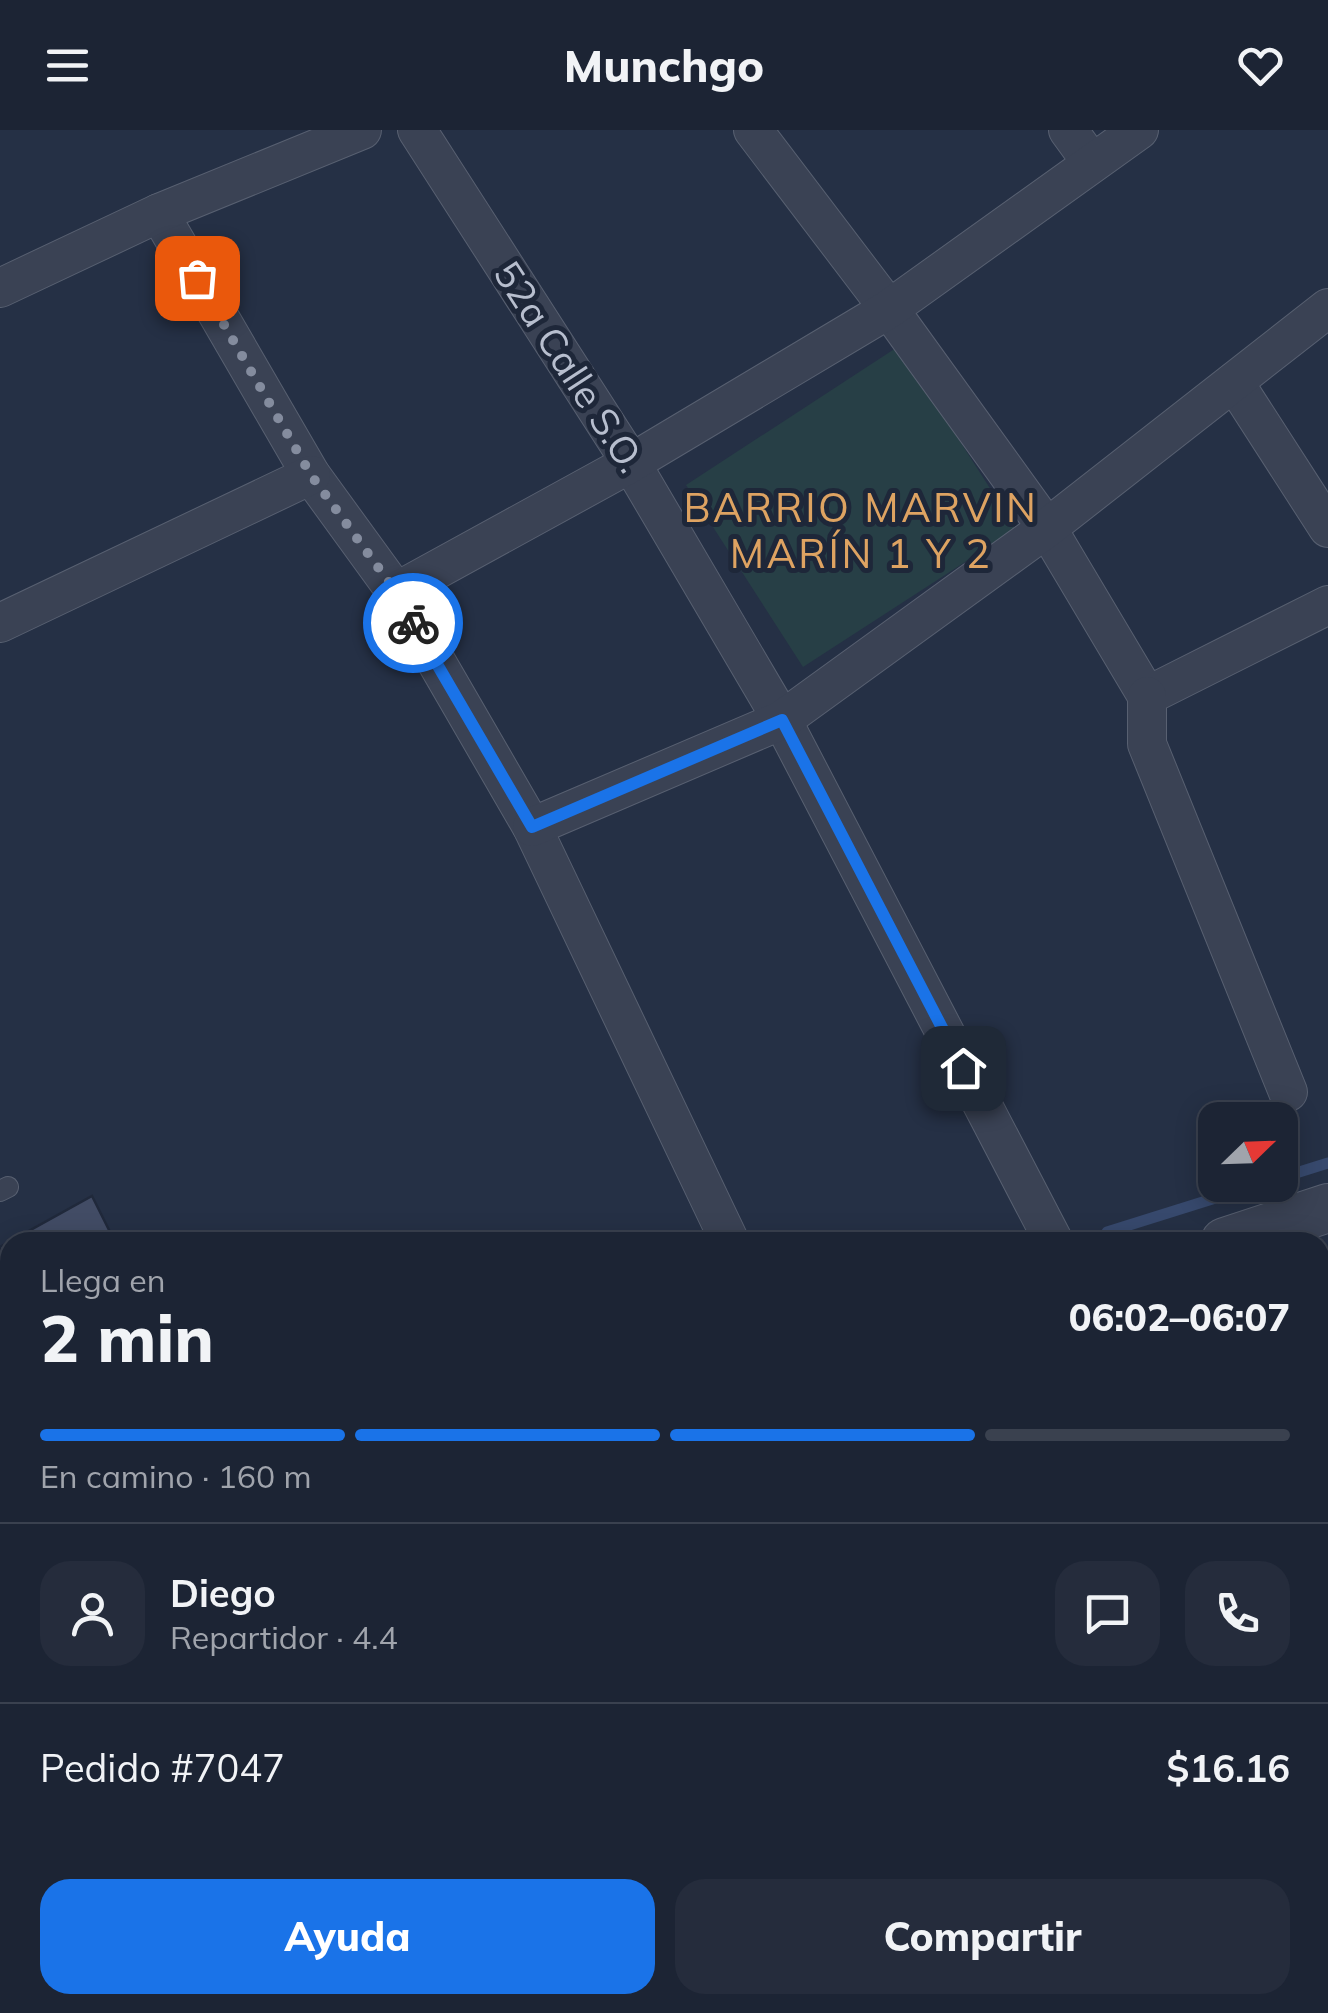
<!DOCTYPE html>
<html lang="es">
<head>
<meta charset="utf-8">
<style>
  :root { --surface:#1c2434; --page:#252c3c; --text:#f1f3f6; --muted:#a0a4ac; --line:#3a414f; --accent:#1a73e8 }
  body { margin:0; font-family:Mulish,sans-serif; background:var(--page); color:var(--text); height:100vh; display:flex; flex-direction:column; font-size:38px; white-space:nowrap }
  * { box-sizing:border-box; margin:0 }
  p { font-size:32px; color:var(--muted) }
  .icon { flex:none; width:55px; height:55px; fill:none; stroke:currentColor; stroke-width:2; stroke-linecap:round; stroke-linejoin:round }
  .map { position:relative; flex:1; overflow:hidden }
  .sheet { position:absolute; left:0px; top:1102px; width:1330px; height:782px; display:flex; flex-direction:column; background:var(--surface); border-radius:30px 30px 0 0; box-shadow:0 5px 25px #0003,0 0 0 2px var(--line) }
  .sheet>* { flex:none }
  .needle { width:65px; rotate:67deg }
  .tools { position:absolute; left:1198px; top:972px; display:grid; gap:20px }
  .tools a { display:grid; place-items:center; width:100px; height:100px; border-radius:20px; background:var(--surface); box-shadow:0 5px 25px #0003,0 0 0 2px var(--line); font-size:50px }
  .pin { position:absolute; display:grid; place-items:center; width:85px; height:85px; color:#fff; margin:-42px; border-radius:20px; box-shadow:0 5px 15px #0006 }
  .courier { position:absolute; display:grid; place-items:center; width:100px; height:100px; margin:-50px; border:8px solid #1a73e8; border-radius:50%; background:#fff; color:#222; box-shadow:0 2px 12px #0007 }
  .summary em { font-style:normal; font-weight:800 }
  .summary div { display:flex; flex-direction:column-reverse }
  .summary { display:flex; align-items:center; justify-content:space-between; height:170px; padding:0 40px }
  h1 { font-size:65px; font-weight:800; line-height:75px }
  .bar { display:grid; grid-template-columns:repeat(4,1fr); gap:15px 10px; align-content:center; height:120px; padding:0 40px }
  .bar i { height:12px; border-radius:8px; background:var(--line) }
  .bar .current { background:var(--accent) }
  .bar p { grid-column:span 4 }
  .line { display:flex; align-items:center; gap:25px; padding:0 40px; border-top:2px solid var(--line) }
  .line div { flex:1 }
  .round { display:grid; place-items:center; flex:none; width:105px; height:105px; border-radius:30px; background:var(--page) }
  .primary-button { display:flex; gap:20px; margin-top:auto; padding:20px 40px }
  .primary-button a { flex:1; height:115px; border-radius:30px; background:var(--accent); color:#fff; font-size:40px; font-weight:800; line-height:115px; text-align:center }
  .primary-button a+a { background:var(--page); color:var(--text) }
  header { display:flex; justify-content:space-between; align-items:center; height:130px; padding:0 40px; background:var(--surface); font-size:45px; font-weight:800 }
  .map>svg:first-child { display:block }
</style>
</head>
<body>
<header><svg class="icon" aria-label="menu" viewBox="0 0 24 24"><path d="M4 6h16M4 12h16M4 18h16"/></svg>Munchgo<svg class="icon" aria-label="heart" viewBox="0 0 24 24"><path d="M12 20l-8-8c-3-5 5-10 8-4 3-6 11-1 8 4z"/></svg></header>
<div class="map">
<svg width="1328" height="1883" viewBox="0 0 1328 1883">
  <rect width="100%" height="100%" fill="#253045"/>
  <g fill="#273f46">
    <path d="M 899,216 L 1016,399 L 803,537 L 686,355 Z"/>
    <path d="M 20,1875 L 205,1875 L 197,1879 L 199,1883 L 23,1883 Z"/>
  </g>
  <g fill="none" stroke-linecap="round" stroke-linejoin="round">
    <g stroke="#37496d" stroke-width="11">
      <path d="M 1280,1048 L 1328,1033"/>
      <path d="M 1107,1102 L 1257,1055"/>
    </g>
  </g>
  <g fill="#424c65" stroke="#20293b" stroke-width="2.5">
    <path d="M 92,1066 L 115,1112 L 10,1112 L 10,1190 L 0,1171 L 0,1117 Z"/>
    <path d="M 1116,1875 L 1206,1875 L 1208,1877 L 1204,1883 L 1112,1883 Z"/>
  </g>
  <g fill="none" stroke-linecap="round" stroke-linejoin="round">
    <defs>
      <g id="service">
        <path d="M 0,1061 L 8,1057"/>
        <path d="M 0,1249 L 10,1270"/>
        <path d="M 0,1791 L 10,1809"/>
        <path d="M 46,1875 L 50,1883"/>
        <path d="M 851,1875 L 855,1883"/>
        <path d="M 1025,1875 L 1029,1883"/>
        <path d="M 256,1883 L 278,1875"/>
      </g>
      <g id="minor">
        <path d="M 417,0 L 631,333 L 782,590 L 1054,1112"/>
        <path d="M 753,0 L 889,179 L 1047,398 L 1147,566 L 1328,475"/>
        <path d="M 1068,0 L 1092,33"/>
        <path d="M 159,83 L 311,345 L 396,462 L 532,697 L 730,1112"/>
        <path d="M 0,158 L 159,83 L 362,0"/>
        <path d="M 1234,252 L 1328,398"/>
        <path d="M 396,462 L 631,333 L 889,179 L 1139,0"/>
        <path d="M 0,493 L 311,345"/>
        <path d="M 1147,566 L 1147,614 L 1288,962"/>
        <path d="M 532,697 L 782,590 L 1047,398 L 1328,178"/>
      </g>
      <g id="tertiary">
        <path d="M 1225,1112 L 1328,1078"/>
        <path d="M 0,1580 L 10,1573"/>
      </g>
    </defs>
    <use href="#service" stroke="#586071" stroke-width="22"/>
    <use href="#minor" stroke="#586071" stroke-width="40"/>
    <use href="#tertiary" stroke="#586071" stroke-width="50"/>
    <use href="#service" stroke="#3a4254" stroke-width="20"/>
    <use href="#minor" stroke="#3a4254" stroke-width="38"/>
    <use href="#tertiary" stroke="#3a4254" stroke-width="48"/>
  </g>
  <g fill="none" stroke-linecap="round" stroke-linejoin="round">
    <path stroke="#848c9e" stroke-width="10" stroke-dasharray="0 18" d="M 197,148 L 311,345 L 396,462 L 413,493"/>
    <path stroke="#1a73e8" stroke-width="12" d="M 413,493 L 532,697 L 782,590 L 963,938"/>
  </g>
  <g text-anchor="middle" stroke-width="10" stroke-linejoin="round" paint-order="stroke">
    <g font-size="38" fill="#b7bece" stroke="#1e2739">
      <text transform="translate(569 237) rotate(57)" y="13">52a Calle S.O.</text>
    </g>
    <g font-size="40" letter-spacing="2.5" fill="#dea362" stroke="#1e2739">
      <text x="861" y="392">BARRIO MARVIN<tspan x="861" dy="46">MARÍN 1 Y 2</tspan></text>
    </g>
  </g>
</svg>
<div class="tools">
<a><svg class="needle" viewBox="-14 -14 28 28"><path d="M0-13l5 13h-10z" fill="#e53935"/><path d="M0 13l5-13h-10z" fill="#a0a4ac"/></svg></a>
</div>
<div class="pin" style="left:197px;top:148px;background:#ea580c"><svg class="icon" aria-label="bag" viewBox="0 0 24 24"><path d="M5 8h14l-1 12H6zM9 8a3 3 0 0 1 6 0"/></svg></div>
<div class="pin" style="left:963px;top:938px;background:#1f2937"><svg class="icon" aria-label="home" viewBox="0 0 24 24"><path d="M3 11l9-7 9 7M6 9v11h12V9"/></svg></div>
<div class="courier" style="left:413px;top:493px"><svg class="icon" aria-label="bike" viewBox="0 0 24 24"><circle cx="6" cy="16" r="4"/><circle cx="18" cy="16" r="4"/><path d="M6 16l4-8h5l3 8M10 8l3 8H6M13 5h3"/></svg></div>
<section class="sheet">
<div class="summary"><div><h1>2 min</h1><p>Llega en</p></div><em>06:02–06:07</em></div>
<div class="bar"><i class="current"></i><i class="current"></i><i class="current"></i><i></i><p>En camino · 160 m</p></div>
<div class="line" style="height:180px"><a class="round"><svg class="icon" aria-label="person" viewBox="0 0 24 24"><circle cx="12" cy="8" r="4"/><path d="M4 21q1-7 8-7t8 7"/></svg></a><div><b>Diego</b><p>Repartidor · 4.4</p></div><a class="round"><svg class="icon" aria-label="chat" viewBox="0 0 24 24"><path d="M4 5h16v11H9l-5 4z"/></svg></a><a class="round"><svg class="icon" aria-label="phone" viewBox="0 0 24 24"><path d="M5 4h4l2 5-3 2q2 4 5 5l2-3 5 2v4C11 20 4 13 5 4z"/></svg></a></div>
<div class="line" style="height:130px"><div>Pedido #7047</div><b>$16.16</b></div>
<div class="primary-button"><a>Ayuda</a><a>Compartir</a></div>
</section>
</div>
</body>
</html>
